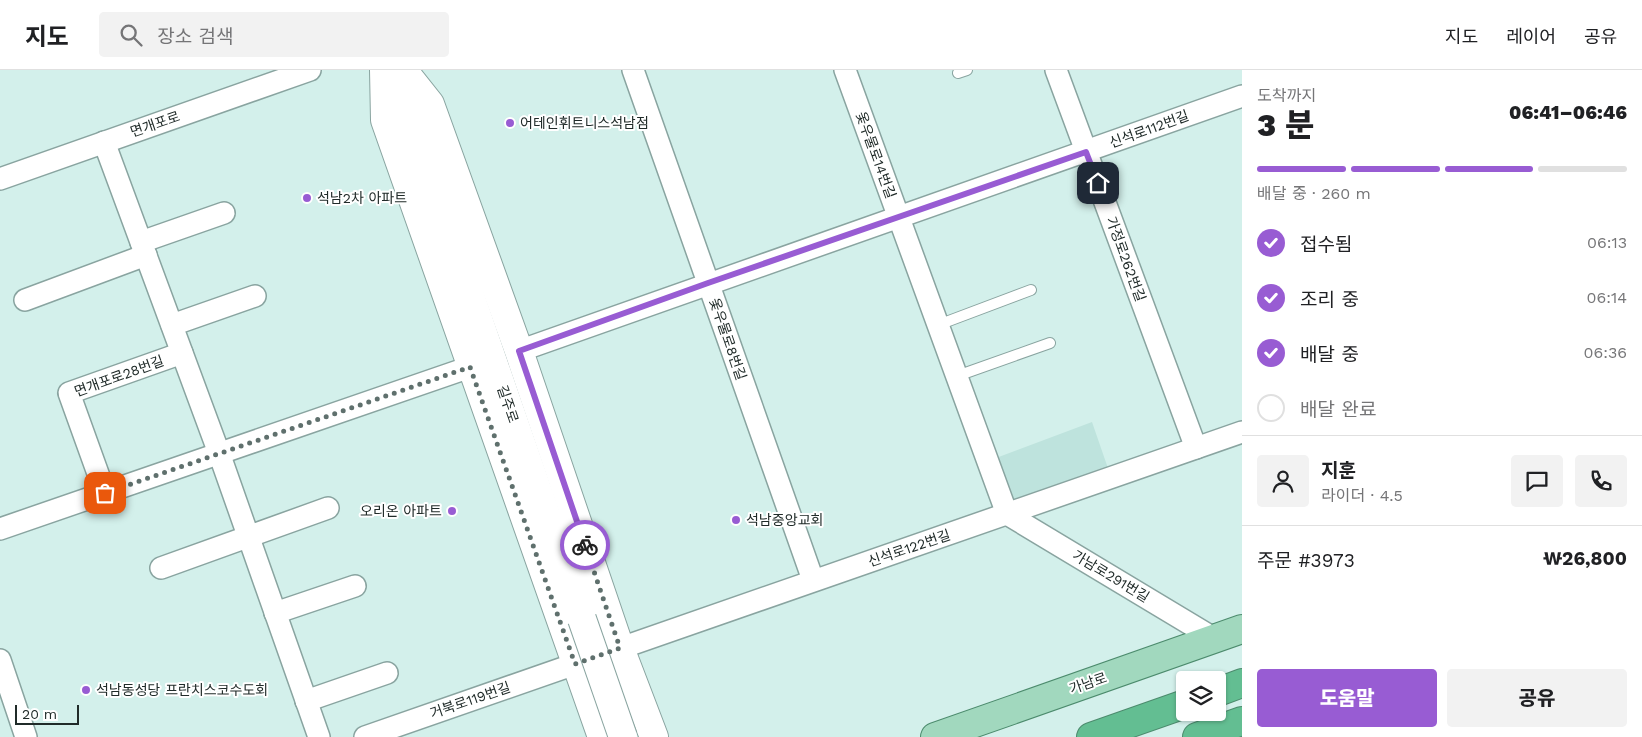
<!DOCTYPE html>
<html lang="ko">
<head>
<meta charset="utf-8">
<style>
  :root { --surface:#fff; --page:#f2f2f2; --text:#202124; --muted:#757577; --line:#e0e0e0; --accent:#985cd3 }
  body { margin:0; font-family:"Work Sans","Noto Sans KR",sans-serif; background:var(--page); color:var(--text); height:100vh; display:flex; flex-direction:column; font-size:19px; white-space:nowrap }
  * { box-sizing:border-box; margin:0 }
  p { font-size:16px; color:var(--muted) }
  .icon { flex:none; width:28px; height:28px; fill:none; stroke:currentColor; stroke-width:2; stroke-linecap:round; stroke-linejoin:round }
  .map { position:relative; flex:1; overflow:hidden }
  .side { display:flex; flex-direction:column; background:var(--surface); width:400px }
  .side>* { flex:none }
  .fabs { position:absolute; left:1176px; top:601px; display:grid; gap:10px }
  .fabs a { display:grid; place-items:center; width:50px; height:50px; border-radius:5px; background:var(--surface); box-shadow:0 1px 4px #0004; font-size:25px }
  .scale { position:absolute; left:15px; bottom:12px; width:64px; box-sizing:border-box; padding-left:5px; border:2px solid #202b29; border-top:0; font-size:14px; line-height:18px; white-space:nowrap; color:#202b29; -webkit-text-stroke:4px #fff; paint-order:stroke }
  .pin { position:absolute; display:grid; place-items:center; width:42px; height:42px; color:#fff; margin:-21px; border-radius:10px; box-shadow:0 2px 8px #0006 }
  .courier { position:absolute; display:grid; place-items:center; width:50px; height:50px; margin:-25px; border:4px solid #985cd3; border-radius:50%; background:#fff; color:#222; box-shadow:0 1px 6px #0007 }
  .head em { font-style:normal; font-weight:800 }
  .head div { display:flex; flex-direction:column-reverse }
  .head { display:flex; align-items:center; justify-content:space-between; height:85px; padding:0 15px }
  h1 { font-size:32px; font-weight:800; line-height:38px }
  .bar { display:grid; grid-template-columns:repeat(4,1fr); gap:8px 5px; align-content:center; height:60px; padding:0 15px }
  .bar i { height:6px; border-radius:4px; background:var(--line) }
  .bar .selected { background:var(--accent) }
  .bar p { grid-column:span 4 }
  .line { display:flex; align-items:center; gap:12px; padding:0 15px; border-top:1px solid var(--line) }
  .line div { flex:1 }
  .round { display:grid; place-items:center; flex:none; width:52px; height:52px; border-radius:5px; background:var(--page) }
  ol { padding:0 15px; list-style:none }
  li { display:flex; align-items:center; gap:15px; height:55px }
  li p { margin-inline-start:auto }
  li .icon { padding:5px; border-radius:50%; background:var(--accent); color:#fff; stroke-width:4 }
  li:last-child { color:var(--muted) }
  li i { width:28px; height:28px; border:2px solid var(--line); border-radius:50% }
  .button { display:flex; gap:10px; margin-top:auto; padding:10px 15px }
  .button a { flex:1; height:58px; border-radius:5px; background:var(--accent); color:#fff; font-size:20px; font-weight:800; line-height:58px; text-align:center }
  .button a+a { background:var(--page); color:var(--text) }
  header { display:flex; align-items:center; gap:30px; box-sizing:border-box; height:70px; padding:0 25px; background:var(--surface); border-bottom:1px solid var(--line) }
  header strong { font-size:24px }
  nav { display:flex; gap:28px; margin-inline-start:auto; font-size:18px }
  .search { width:350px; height:45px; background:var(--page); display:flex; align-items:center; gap:12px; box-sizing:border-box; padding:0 18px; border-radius:5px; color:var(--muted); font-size:19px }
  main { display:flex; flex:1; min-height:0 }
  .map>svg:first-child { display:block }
</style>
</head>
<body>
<header>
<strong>지도</strong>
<div class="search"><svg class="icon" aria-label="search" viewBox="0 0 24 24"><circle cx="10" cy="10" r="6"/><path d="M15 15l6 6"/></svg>장소 검색</div>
<nav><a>지도</a><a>레이어</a><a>공유</a></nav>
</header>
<main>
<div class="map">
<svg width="1242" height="667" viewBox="0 0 1242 667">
  <rect width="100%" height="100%" fill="#d3f0eb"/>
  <path fill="#bee3dd" d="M 1092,352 L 1111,407 L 1007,444 L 988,391 Z"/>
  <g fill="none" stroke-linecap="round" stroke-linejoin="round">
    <defs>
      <g id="lane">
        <path d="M 958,3 L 967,0"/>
        <path d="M 938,255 L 1031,220"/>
        <path d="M 957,306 L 1050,273"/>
      </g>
      <g id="street">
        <path d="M 633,0 L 813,510"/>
        <path d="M 845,0 L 1007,444 L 1215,569"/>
        <path d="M 1056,0 L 1196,378"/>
        <path d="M 104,72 L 219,383 L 319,667"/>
        <path d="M 0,109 L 310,0"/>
        <path d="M 141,172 L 224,143"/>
        <path d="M 25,230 L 146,185"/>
        <path d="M 172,255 L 255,226"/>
        <path d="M 519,281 L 1242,26"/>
        <path d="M 105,423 L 69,323 L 182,283"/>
        <path d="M 0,459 L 470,297"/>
        <path d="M 161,498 L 328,438"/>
        <path d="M 275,543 L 355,516"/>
        <path d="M 0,590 L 26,667"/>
        <path d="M 306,631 L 387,603"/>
        <path d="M 365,667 L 1242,362"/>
      </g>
      <g id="secondary">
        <path d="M 384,0 L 385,50 L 602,667"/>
        <path d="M 392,0 L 582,549"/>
        <path d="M 403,0 L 430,34 L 519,281 L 620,578 L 654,667"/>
      </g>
      <path id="primary" d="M 935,667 L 1242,559"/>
      <g id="highway">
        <path d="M 1218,622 L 1242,613"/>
        <path d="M 1091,667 L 1185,634"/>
        <path d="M 1197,667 L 1242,651"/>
      </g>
    </defs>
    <use href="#lane" stroke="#89a4a0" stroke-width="12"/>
    <use href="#street" stroke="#89a4a0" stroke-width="24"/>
    <use href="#secondary" stroke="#89a4a0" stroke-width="30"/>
    <use href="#primary" stroke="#4c8b6d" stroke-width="30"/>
    <use href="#highway" stroke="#4c8b6d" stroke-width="30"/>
    <use href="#lane" stroke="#fff" stroke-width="10"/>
    <use href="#street" stroke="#fff" stroke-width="21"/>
    <use href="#secondary" stroke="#fff" stroke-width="28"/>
    <use href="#primary" stroke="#a1d8be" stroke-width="28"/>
    <use href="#highway" stroke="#63be92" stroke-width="28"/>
    <defs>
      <path id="secondary-bridge" d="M 582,549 L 623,667"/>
    </defs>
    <use href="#secondary-bridge" stroke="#89a4a0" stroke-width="30" stroke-linecap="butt"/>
    <use href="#secondary-bridge" stroke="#fff" stroke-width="28"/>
  </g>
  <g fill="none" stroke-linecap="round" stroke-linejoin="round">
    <path stroke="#5f706d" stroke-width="5" stroke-dasharray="0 9" d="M 105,423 L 470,297 L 575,594 L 620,578 L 585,475"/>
    <path stroke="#985cd3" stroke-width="6" d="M 585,475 L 519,281 L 708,213 L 1086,82 L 1098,113"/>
  </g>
  <g fill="#985cd3" stroke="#fff" stroke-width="2">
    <circle cx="510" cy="53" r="5"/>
    <circle cx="307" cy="128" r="5"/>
    <circle cx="452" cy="441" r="5"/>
    <circle cx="736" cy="450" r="5"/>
    <circle cx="86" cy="620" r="5"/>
  </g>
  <g text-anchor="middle" stroke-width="4" stroke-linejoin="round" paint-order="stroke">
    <g font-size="14" fill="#202b29" stroke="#fff" text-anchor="start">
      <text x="520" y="58">어테인휘트니스석남점</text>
      <text x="317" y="133">석남2차 아파트</text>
      <text x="442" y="446" text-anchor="end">오리온 아파트</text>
      <text x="746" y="455">석남중앙교회</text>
      <text x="96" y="625">석남동성당 프란치스코수도회</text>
    </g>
    <g font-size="14" fill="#202b29" stroke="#fff">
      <text transform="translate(155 54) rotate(-19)" y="5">면개포로</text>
      <text transform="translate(1149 59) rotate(-20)" y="5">신석로112번길</text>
      <text transform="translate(876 85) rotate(70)" y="5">옻우물로14번길</text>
      <text transform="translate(1126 189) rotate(70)" y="5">가정로262번길</text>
      <text transform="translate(728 269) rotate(71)" y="5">옻우물로8번길</text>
      <text transform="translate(119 306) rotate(-20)" y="5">면개포로28번길</text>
      <text transform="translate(508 334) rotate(71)" y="5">길주로</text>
      <text transform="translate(909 478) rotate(-19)" y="5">신석로122번길</text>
      <text transform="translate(1111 506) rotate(31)" y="5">가남로291번길</text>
      <text transform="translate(1088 613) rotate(-19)" y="5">가남로</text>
      <text transform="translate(470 630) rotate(-19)" y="5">거북로119번길</text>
    </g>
  </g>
</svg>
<div class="fabs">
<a><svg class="icon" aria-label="layers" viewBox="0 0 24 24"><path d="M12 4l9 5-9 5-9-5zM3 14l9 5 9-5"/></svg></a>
</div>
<div class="scale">20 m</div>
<div class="pin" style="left:105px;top:423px;background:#ea580c"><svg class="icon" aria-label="bag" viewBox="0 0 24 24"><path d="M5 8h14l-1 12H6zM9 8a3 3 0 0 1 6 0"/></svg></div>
<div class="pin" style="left:1098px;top:113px;background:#1f2937"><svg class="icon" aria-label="home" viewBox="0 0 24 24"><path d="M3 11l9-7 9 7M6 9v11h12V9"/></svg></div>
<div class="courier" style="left:585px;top:475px"><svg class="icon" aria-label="bike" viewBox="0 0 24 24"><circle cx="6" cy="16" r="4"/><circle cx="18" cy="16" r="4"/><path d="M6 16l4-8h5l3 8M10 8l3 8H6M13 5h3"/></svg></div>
</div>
<section class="side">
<div class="head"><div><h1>3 분</h1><p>도착까지</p></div><em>06:41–06:46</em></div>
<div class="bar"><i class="selected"></i><i class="selected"></i><i class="selected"></i><i></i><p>배달 중 · 260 m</p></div>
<ol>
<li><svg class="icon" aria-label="check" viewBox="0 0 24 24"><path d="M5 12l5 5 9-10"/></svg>접수됨<p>06:13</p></li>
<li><svg class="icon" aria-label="check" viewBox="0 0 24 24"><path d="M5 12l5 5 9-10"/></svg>조리 중<p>06:14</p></li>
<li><svg class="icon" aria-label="check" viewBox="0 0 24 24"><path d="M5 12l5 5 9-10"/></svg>배달 중<p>06:36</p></li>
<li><i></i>배달 완료</li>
</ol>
<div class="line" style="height:90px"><a class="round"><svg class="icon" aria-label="person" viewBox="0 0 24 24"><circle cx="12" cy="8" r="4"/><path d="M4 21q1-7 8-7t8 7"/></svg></a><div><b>지훈</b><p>라이더 · 4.5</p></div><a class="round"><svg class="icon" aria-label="chat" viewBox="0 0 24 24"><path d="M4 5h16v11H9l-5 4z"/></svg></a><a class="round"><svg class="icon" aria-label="phone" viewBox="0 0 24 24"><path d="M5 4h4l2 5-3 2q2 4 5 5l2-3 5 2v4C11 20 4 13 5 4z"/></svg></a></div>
<div class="line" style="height:65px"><div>주문 #3973</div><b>₩26,800</b></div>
<div class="button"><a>도움말</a><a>공유</a></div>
</section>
</main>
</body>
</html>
